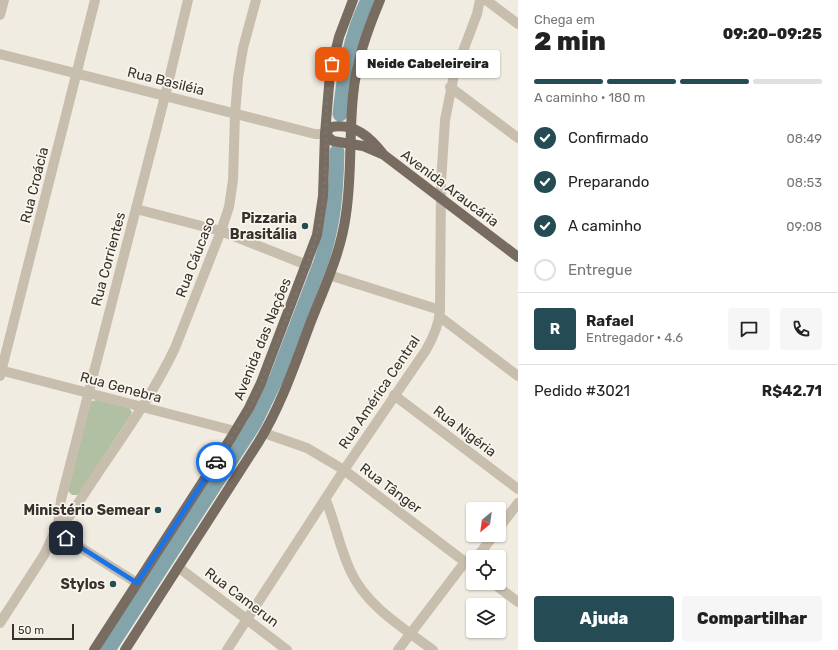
<!DOCTYPE html>
<html lang="pt">
<head>
<meta charset="utf-8">
<style>
  :root { --surface:#fff; --page:#f6f6f6; --text:#222; --muted:#767676; --line:#e0e0e0; --accent:#254b55 }
  body { margin:0; font-family:Rubik,sans-serif; background:var(--page); color:var(--text); height:100vh; display:flex; flex-direction:column; font-size:15px; white-space:nowrap }
  * { box-sizing:border-box; margin:0 }
  p { font-size:13px; color:var(--muted) }
  .icon { flex:none; width:22px; height:22px; fill:none; stroke:currentColor; stroke-width:2; stroke-linecap:round; stroke-linejoin:round }
  .map { position:relative; flex:1; overflow:hidden }
  .details { display:flex; flex-direction:column; background:var(--surface); width:320px }
  .details>* { flex:none }
  .needle { width:26px; rotate:209deg }
  .fabs { position:absolute; left:466px; top:502px; display:grid; gap:8px }
  .fabs a { display:grid; place-items:center; width:40px; height:40px; border-radius:4px; background:var(--surface); box-shadow:0 1px 3px #0004; font-size:20px }
  .scale { position:absolute; left:12px; bottom:10px; width:62px; box-sizing:border-box; padding-left:4px; border:2px solid #38322c; border-top:0; font-size:11px; line-height:14px; white-space:nowrap; color:#38322c; -webkit-text-stroke:3px #f9f6ee; paint-order:stroke }
  .pin { position:absolute; display:grid; place-items:center; width:34px; height:34px; color:#fff; margin:-17px; border-radius:8px; box-shadow:0 2px 6px #0006 }
  .courier { position:absolute; display:grid; place-items:center; width:40px; height:40px; margin:-20px; border:3px solid #1a73e8; border-radius:50%; background:#fff; color:#222; box-shadow:0 1px 5px #0007 }
  .bubble { position:absolute; height:28px; border-radius:4px; background:var(--surface); box-shadow:0 1px 3px #0004; font-size:13px; font-weight:800; line-height:28px; text-align:center }
  .overview em { font-style:normal; font-weight:800 }
  .overview div { display:flex; flex-direction:column-reverse }
  .overview { display:flex; align-items:center; justify-content:space-between; height:68px; padding:0 16px }
  h1 { font-size:26px; font-weight:800; line-height:30px }
  .bar { display:grid; grid-template-columns:repeat(4,1fr); gap:6px 4px; align-content:center; height:48px; padding:0 16px }
  .bar i { height:5px; border-radius:3px; background:var(--line) }
  .bar .current { background:var(--accent) }
  .bar p { grid-column:span 4 }
  .line { display:flex; align-items:center; gap:10px; padding:0 16px; border-top:1px solid var(--line) }
  .line div { flex:1 }
  .round { display:grid; place-items:center; flex:none; width:42px; height:42px; border-radius:4px; background:var(--page) }
  ol { padding:0 16px; list-style:none }
  li { display:flex; align-items:center; gap:12px; height:44px }
  li p { margin-inline-start:auto }
  li .icon { padding:4px; border-radius:50%; background:var(--accent); color:#fff; stroke-width:4 }
  li:last-child { color:var(--muted) }
  li i { width:22px; height:22px; border:2px solid var(--line); border-radius:50% }
  .button { display:flex; gap:8px; margin-top:auto; padding:8px 16px }
  .button a { flex:1; height:46px; border-radius:4px; background:var(--accent); color:#fff; font-size:16px; font-weight:800; line-height:46px; text-align:center }
  .button a+a { background:var(--page); color:var(--text) }
  main { display:flex; flex:1; min-height:0 }
  .map>svg:first-child { display:block }
</style>
</head>
<body>
<main>
<div class="map">
<svg width="518" height="650" viewBox="0 0 518 650">
  <rect width="100%" height="100%" fill="#f1ece2"/>
  <path fill="#b1bfa3" d="M 97,400 L 129,408 L 132,412 L 131,415 L 78,495 L 72,495 L 68,491 L 90,403 L 92,401 Z"/>
  <g fill="none" stroke-linecap="round" stroke-linejoin="round">
    <g stroke="#83a4ab" stroke-width="15">
      <path d="M 340,114 C 344,75 350,36 368,0"/>
      <path d="M 108,650 L 254,424 L 277,377 L 321,262 C 334,223 336,193 337,152"/>
    </g>
    <g stroke="#c8beae" stroke-width="10">
      <path d="M 486,0 L 518,24"/>
      <path d="M 0,15 L 4,0"/>
      <path d="M 0,54 L 315,134 L 325,134"/>
      <path d="M 450,87 L 518,138"/>
      <path d="M 136,209 L 221,231 L 307,265"/>
      <path d="M 329,275 L 440,310"/>
      <path d="M 440,317 L 518,376"/>
      <path d="M 0,370 L 235,431"/>
      <path d="M 0,376 L 95,0"/>
      <path d="M 394,395 L 518,489"/>
      <path d="M 264,433 L 307,448 L 344,470 L 473,568"/>
      <path d="M 326,500 C 335,523 340,548 350,570 C 366,606 402,627 433,650"/>
      <path d="M 58,525 L 61,500 L 165,96 L 188,0"/>
      <path d="M 499,528 L 518,503"/>
      <path d="M 56,532 L 137,583"/>
      <path d="M 477,557 L 494,535"/>
      <path d="M 178,567 L 287,650"/>
      <path d="M 493,583 L 518,602"/>
      <path d="M 0,623 L 44,555 L 58,525 L 68,518 L 72,513 C 106,458 147,407 175,348 L 221,231 L 229,207 L 233,180 L 235,114 L 238,78 L 243,48 L 256,0"/>
      <path d="M 227,650 L 344,470 L 426,350 C 433,338 439,324 440,310 L 441,183 L 445,120 L 454,75 L 477,14 L 480,0"/>
      <path d="M 398,650 L 465,562"/>
    </g>
    <g stroke="#786b5f" stroke-width="10">
      <path d="M 384,155 C 370,137 355,123 331,127 L 325,134 L 333,141 L 363,146 L 384,155 L 518,257"/>
      <path d="M 94,650 L 231,438 L 249,408 L 261,383 L 317,235 L 323,196 L 325,134 L 330,74 L 339,37 L 353,0"/>
      <path d="M 125,650 L 258,443 C 281,406 295,364 310,324 C 324,288 341,253 346,214 C 352,175 349,135 353,96 C 356,62 367,31 380,0"/>
    </g>
  </g>
  <g fill="none" stroke-linecap="round" stroke-linejoin="round">
    <path stroke="#79736c" stroke-width="4" stroke-dasharray="0 7.2" d="M 216,462 L 245,416 L 256,395 C 269,365 280,335 292,304 C 304,273 317,243 322,209 C 329,161 322,112 332,64"/>
    <path stroke="#1a73e8" stroke-width="5" d="M 66,538 L 137,583 L 216,462"/>
  </g>
  <g fill="#254b55" stroke="#f9f6ee" stroke-width="1.5">
    <circle cx="305" cy="226" r="4"/>
    <circle cx="158" cy="510" r="4"/>
    <circle cx="113" cy="584" r="4"/>
  </g>
  <g text-anchor="middle" stroke-width="3.5" stroke-linejoin="round" paint-order="stroke">
    <g font-size="14" fill="#38322c" stroke="#f9f6ee">
      <text transform="translate(166 81) rotate(14)" y="5">Rua Basiléia</text>
      <text transform="translate(34 185) rotate(-76)" y="5">Rua Croácia</text>
      <text transform="translate(450 188) rotate(37)" y="5">Avenida Araucária</text>
      <text transform="translate(195 257) rotate(-69)" y="5">Rua Cáucaso</text>
      <text transform="translate(108 259) rotate(-75)" y="5">Rua Corrientes</text>
      <text transform="translate(262 339) rotate(-68)" y="5">Avenida das Nações</text>
      <text transform="translate(121 387) rotate(15)" y="5">Rua Genebra</text>
      <text transform="translate(379 392) rotate(-56)" y="5">Rua América Central</text>
      <text transform="translate(465 431) rotate(37)" y="5">Rua Nigéria</text>
      <text transform="translate(391 488) rotate(37)" y="5">Rua Tânger</text>
      <text transform="translate(242 597) rotate(37)" y="5">Rua Camerun</text>
    </g>
    <g font-size="14" font-weight="bold" fill="#38322c" stroke="#f9f6ee" text-anchor="end">
      <text x="297" y="223">Pizzaria<tspan x="297" dy="16">Brasitália</tspan></text>
      <text x="150" y="515">Ministério Semear</text>
      <text x="105" y="589">Stylos</text>
    </g>
  </g>
</svg>
<div class="fabs">
<a><svg class="needle" viewBox="-14 -14 28 28"><path d="M0-13l5 13h-10z" fill="#e53935"/><path d="M0 13l5-13h-10z" fill="#767676"/></svg></a>
<a><svg class="icon" aria-label="locate" viewBox="0 0 24 24"><circle cx="12" cy="12" r="6"/><path d="M12 2v4M12 18v4M2 12h4M18 12h4"/></svg></a>
<a><svg class="icon" aria-label="layers" viewBox="0 0 24 24"><path d="M12 4l9 5-9 5-9-5zM3 14l9 5 9-5"/></svg></a>
</div>
<div class="scale">50 m</div>
<div class="pin" style="left:332px;top:64px;background:#ea580c"><svg class="icon" aria-label="bag" viewBox="0 0 24 24"><path d="M5 8h14l-1 12H6zM9 8a3 3 0 0 1 6 0"/></svg></div>
<div class="pin" style="left:66px;top:538px;background:#1f2937"><svg class="icon" aria-label="home" viewBox="0 0 24 24"><path d="M3 11l9-7 9 7M6 9v11h12V9"/></svg></div>
<div class="courier" style="left:216px;top:462px"><svg class="icon" aria-label="car" viewBox="0 0 24 24"><path d="M5 17H2v-5l4-1 3-4h7l3 4 3 1v5h-3M9 17h6M6 11h13"/><circle cx="7" cy="17" r="2"/><circle cx="17" cy="17" r="2"/></svg></div>
<div class="bubble" style="left:356px;top:50px;width:144px">Neide Cabeleireira</div>
</div>
<section class="details">
<div class="overview"><div><h1>2 min</h1><p>Chega em</p></div><em>09:20–09:25</em></div>
<div class="bar"><i class="current"></i><i class="current"></i><i class="current"></i><i></i><p>A caminho · 180 m</p></div>
<ol>
<li><svg class="icon" aria-label="check" viewBox="0 0 24 24"><path d="M5 12l5 5 9-10"/></svg>Confirmado<p>08:49</p></li>
<li><svg class="icon" aria-label="check" viewBox="0 0 24 24"><path d="M5 12l5 5 9-10"/></svg>Preparando<p>08:53</p></li>
<li><svg class="icon" aria-label="check" viewBox="0 0 24 24"><path d="M5 12l5 5 9-10"/></svg>A caminho<p>09:08</p></li>
<li><i></i>Entregue</li>
</ol>
<div class="line" style="height:72px"><b class="round" style="background:var(--accent);color:#fff">R</b><div><b>Rafael</b><p>Entregador · 4.6</p></div><a class="round"><svg class="icon" aria-label="chat" viewBox="0 0 24 24"><path d="M4 5h16v11H9l-5 4z"/></svg></a><a class="round"><svg class="icon" aria-label="phone" viewBox="0 0 24 24"><path d="M5 4h4l2 5-3 2q2 4 5 5l2-3 5 2v4C11 20 4 13 5 4z"/></svg></a></div>
<div class="line" style="height:52px"><div>Pedido #3021</div><b>R$42.71</b></div>
<div class="button"><a>Ajuda</a><a>Compartilhar</a></div>
</section>
</main>
</body>
</html>
